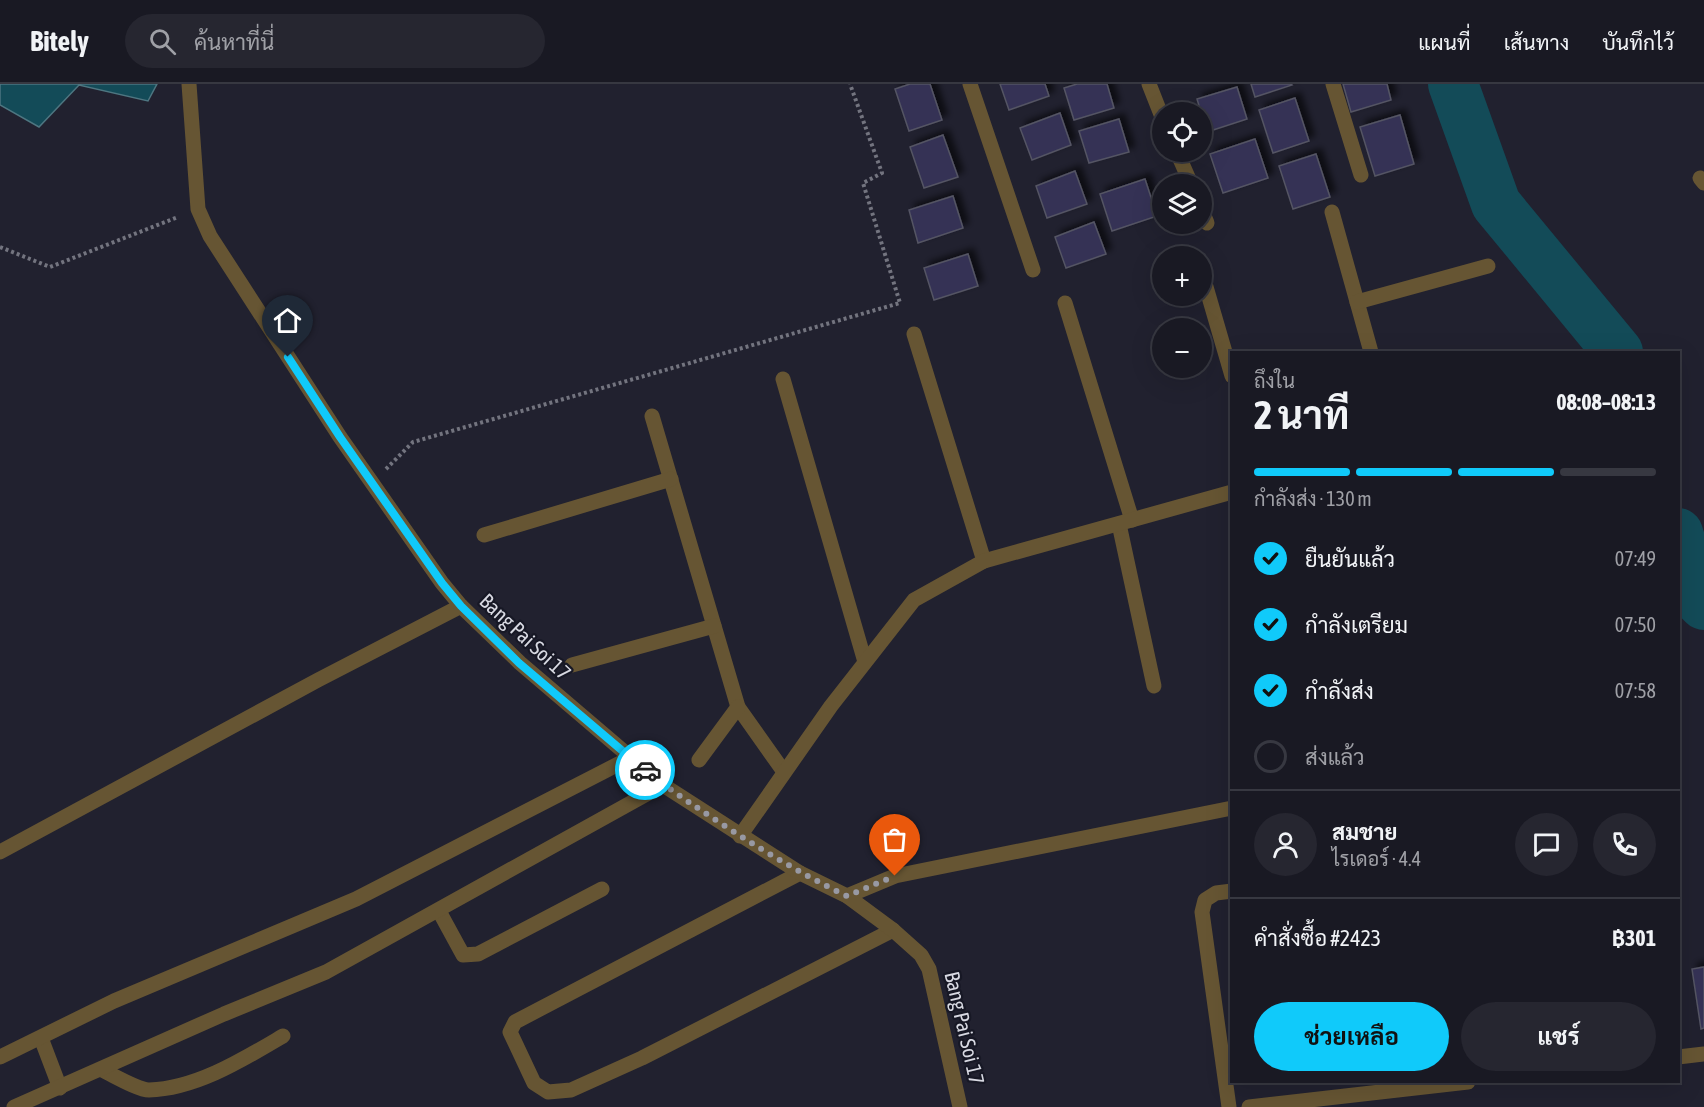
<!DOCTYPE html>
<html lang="th">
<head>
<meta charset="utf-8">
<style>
  :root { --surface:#191923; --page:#262630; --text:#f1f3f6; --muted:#9fa0a6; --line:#373841; --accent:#10cafa }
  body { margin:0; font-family:"Asap Condensed",Sarabun,sans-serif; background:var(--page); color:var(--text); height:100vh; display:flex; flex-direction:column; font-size:22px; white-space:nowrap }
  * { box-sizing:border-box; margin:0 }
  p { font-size:20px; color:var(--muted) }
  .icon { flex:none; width:33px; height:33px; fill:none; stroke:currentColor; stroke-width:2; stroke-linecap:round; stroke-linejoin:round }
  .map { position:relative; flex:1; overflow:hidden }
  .panel { position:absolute; left:1230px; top:267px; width:450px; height:732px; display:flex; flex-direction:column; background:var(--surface); border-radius:0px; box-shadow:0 6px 24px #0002,0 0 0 2px var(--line) }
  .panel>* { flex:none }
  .tools { position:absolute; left:1152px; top:18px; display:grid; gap:12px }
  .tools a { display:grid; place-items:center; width:60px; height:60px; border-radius:50%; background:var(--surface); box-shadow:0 6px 24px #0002,0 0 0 2px var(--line); font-size:30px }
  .pin { position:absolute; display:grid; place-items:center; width:51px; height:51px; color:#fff; margin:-62px -26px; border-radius:50% 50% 50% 0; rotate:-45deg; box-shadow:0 0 6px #0007 }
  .pin .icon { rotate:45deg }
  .courier { position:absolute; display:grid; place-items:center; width:60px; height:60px; margin:-30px; border:4px solid #10cafa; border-radius:50%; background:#fff; color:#222; box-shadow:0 2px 8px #0007 }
  .summary em { font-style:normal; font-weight:700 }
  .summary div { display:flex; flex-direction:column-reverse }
  .summary { display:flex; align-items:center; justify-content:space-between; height:102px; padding:0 24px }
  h1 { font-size:39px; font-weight:700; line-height:45px }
  .bar { display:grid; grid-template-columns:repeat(4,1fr); gap:9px 6px; align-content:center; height:72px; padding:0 24px }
  .bar i { height:8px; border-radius:4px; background:var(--line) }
  .bar .selected { background:var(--accent) }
  .bar p { grid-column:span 4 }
  .line { display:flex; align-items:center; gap:15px; padding:0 24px; border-top:2px solid var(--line) }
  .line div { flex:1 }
  .round { display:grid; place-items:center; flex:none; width:63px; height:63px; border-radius:32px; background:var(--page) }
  ol { padding:0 24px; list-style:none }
  li { display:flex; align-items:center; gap:18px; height:66px }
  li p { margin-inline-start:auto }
  li .icon { padding:6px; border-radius:50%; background:var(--accent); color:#111; stroke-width:4 }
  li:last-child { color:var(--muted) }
  li i { width:33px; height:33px; border:3px solid var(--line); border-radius:50% }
  .action { display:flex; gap:12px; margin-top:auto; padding:12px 24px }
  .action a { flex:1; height:69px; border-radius:36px; background:var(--accent); color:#111; font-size:24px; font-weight:700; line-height:69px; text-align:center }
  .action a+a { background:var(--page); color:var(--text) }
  header { display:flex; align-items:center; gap:36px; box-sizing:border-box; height:84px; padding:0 30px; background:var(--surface); border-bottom:2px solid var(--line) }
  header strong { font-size:28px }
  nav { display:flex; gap:33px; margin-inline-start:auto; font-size:21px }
  .search { width:420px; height:54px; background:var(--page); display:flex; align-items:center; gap:15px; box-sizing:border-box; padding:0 21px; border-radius:33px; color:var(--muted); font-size:22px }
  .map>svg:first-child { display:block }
</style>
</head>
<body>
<header>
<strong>Bitely</strong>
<div class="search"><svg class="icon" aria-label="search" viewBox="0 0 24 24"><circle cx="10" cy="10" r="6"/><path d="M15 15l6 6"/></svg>ค้นหาที่นี่</div>
<nav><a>แผนที่</a><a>เส้นทาง</a><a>บันทึกไว้</a></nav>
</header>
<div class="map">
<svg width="1704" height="1023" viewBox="0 0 1704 1023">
  <defs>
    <filter id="shadow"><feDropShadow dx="5.5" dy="-5.5" stdDeviation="3" flood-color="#0009"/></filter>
  </defs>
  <rect width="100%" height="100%" fill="#21212f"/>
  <path fill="#134b58" stroke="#4e7681" stroke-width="1.5" d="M 0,0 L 157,0 L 148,17 L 79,1 L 39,43 L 0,21 Z"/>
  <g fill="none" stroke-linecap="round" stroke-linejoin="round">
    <g stroke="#134b58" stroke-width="50">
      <path d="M 1453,0 L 1496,120 L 1618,268"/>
      <path d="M 1678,449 L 1700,517 L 1704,521"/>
    </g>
  </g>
  <g fill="#343355" stroke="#545464" stroke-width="1.5" filter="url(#shadow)">
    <path d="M 910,0 L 930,0 L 942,36 L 909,47 L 895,5 Z"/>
    <path d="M 1000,0 L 1045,0 L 1049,12 L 1009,26 Z"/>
    <path d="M 1077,0 L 1107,0 L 1114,24 L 1074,36 L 1064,4 Z"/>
    <path d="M 1251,0 L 1291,0 L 1292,1 L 1255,13 Z"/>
    <path d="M 1343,0 L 1387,0 L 1391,16 L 1351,28 Z"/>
    <path d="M 1237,3 L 1247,35 L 1207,48 L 1197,15 Z"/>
    <path d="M 1295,14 L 1309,57 L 1273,69 L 1259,26 Z"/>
    <path d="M 1060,29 L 1071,61 L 1032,76 L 1020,44 Z"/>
    <path d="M 1400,31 L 1414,80 L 1375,92 L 1360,43 Z"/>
    <path d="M 1119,35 L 1129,68 L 1089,79 L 1079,47 Z"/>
    <path d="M 943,51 L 958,93 L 924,104 L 910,63 Z"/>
    <path d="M 1255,55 L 1268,94 L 1223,109 L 1210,70 Z"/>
    <path d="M 1316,70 L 1330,113 L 1293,125 L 1279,82 Z"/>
    <path d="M 1075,87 L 1087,120 L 1047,134 L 1036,102 Z"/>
    <path d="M 1145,95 L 1157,132 L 1112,147 L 1100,110 Z"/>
    <path d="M 953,112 L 963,144 L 918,159 L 909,126 Z"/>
    <path d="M 1094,138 L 1106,170 L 1066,184 L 1055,153 Z"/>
    <path d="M 968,170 L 978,202 L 934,216 L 924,184 Z"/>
    <path d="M 1704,883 L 1704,944 L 1701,945 L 1692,885 Z"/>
  </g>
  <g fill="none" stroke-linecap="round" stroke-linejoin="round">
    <g stroke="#73747f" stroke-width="4" stroke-dasharray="3 3" stroke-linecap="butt">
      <path d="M 0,163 L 50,183 L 178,133"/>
      <path d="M 386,385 L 413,358 L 900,219 L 863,99 L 882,89 L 850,0"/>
    </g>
    <g stroke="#653" stroke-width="15">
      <path d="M 800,789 L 515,938 L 510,948 L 534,999 L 548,1008 L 571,1006 L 642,974 L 893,846"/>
      <path d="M 847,812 L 895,792 L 1232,724"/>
      <path d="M 439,827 L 463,871 L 478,870 L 602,805"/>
      <path d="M 41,954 L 60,1004"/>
      <path d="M 0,973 L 114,917 L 356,815 L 630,674"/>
      <path d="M 102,986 C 113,991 138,1006 149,1006 C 196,1005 244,975 283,952"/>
      <path d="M 14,1023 L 224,930 L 326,888 L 663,701"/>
      <path d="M 1229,1023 L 1202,828 L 1205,816 L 1216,809 L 1232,807"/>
    </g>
    <g stroke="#653" stroke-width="15">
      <path d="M 189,0 L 198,125 L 210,152 L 340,353 L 442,499 L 461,522 L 520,579 L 663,701 L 800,789 L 847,812 L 893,846 L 921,871 L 929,885 L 960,1023"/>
      <path d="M 970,0 L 1033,186"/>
      <path d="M 1149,0 L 1162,33"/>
      <path d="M 1333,0 L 1361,91"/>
      <path d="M 1177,68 L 1191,100"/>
      <path d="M 1700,94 L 1704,99"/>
      <path d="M 1202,127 L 1207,139"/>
      <path d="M 1332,128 L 1371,268"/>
      <path d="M 1202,189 L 1232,292"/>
      <path d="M 1357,218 L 1488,182"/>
      <path d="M 1065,219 L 1132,436"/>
      <path d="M 914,250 L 984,477"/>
      <path d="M 783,295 L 865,578"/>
      <path d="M 652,332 L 738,623 L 784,688"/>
      <path d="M 1119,440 L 1154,602"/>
      <path d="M 484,451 L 671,395"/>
      <path d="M 572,581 L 714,542"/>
      <path d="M 699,676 L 738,623"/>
      <path d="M 740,752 L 831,622 L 914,516 L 984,477 L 1232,408"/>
      <path d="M 0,768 L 318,596 L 461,522"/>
    </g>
    <g stroke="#653" stroke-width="15">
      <path d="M 1678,973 L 1704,970"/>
      <path d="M 1249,1023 L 1468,998"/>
    </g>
  </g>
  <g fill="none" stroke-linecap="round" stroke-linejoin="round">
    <path stroke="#9899a3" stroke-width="6" stroke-dasharray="0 10.8" d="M 645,686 C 671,707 699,725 728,744 C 767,769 805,792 847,812 L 895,792"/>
    <path stroke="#10cafa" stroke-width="8" d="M 288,273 L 340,353 L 442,499 L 461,522 L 519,579 L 645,686"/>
  </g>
  <g text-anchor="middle" stroke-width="4.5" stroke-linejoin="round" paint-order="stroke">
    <g font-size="21" fill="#d8d9e2" stroke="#171825">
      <text transform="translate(525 553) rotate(43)" y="7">Bang Pai Soi 17</text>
      <text transform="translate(964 944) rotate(77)" y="7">Bang Pai Soi 17</text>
    </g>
  </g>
</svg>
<div class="tools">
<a><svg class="icon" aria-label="locate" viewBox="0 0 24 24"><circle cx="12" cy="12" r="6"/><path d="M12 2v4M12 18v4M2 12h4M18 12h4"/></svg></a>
<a><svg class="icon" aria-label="layers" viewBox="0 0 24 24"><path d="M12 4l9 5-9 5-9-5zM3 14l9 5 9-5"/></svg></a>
<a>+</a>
<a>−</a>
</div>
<div class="pin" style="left:895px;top:792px;background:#ea580c"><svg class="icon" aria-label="bag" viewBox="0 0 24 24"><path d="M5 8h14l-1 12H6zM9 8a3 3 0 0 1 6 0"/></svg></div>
<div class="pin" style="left:288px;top:273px;background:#1f2937"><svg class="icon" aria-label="home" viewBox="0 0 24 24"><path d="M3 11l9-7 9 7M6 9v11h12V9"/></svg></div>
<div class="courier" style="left:645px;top:686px"><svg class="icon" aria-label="car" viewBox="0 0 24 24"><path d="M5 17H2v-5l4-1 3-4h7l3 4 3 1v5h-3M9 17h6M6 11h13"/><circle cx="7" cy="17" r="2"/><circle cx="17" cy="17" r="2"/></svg></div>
<section class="panel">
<div class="summary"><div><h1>2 นาที</h1><p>ถึงใน</p></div><em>08:08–08:13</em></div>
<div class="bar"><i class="selected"></i><i class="selected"></i><i class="selected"></i><i></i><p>กำลังส่ง · 130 m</p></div>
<ol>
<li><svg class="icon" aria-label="check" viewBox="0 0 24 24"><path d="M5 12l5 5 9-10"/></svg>ยืนยันแล้ว<p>07:49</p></li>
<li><svg class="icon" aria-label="check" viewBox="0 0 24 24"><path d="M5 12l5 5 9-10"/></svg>กำลังเตรียม<p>07:50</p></li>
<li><svg class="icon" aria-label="check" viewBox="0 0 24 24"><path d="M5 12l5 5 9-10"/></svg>กำลังส่ง<p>07:58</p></li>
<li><i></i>ส่งแล้ว</li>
</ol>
<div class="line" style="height:108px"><a class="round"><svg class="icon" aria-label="person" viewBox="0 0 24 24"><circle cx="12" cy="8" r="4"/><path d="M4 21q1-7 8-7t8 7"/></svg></a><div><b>สมชาย</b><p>ไรเดอร์ · 4.4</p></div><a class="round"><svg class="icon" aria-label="chat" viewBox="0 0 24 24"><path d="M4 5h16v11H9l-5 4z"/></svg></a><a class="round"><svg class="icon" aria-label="phone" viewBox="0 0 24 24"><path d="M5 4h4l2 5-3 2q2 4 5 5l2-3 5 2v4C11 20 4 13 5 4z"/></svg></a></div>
<div class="line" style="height:78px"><div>คำสั่งซื้อ #2423</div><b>฿301</b></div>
<div class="action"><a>ช่วยเหลือ</a><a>แชร์</a></div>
</section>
</div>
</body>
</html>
